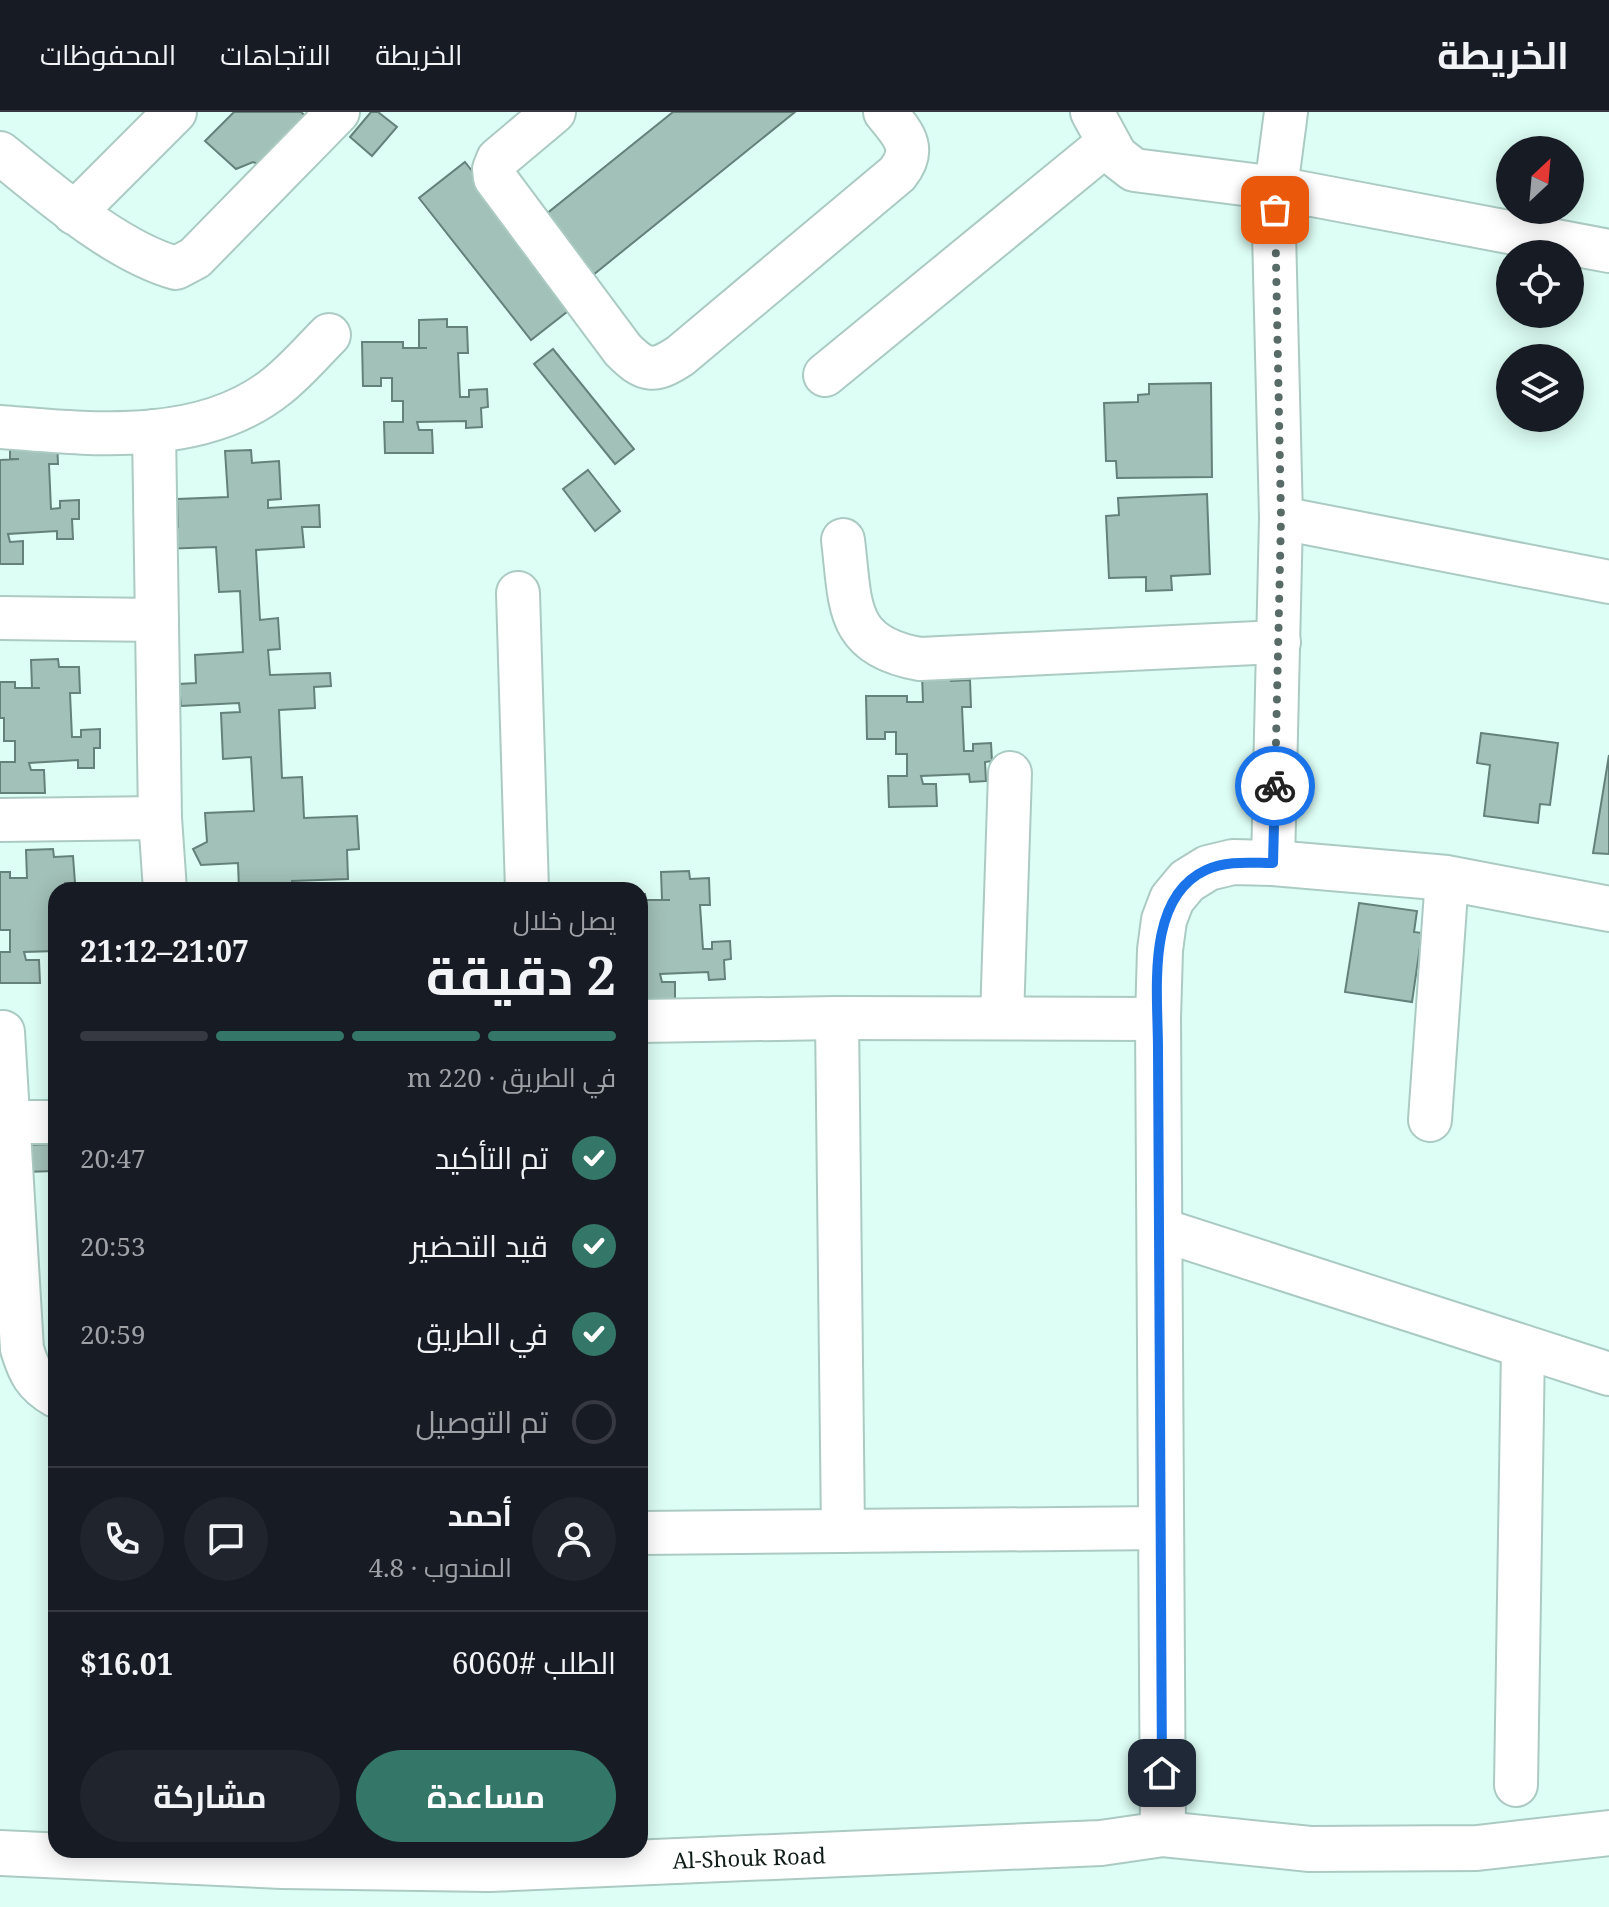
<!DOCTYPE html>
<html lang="ar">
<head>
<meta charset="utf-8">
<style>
  :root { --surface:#171b24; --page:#20242c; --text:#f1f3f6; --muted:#9ea1a6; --line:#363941; --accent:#347768 }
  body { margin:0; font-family:"Noto Serif",Cairo,serif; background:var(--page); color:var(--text); direction:rtl; height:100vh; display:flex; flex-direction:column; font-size:30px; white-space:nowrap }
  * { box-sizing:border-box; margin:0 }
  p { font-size:26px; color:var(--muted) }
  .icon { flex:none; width:44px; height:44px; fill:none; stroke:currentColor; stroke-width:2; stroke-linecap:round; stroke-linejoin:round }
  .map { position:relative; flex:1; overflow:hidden; direction:ltr }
  .panel { position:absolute; left:48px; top:770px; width:600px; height:976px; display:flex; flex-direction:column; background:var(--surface); border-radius:24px; box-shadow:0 4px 20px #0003; direction:rtl }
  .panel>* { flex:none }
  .needle { width:52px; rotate:26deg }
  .tools { position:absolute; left:1496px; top:24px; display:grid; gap:16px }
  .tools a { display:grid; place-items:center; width:88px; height:88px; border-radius:50%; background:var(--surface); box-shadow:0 4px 20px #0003; font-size:40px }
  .pin { position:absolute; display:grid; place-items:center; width:68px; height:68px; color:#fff; margin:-34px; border-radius:16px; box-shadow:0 4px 12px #0006 }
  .courier { position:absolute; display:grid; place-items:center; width:80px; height:80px; margin:-40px; border:6px solid #1a73e8; border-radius:50%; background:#fff; color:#222; box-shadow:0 2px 10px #0007 }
  .head em { font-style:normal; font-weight:700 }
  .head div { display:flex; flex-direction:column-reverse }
  .head { display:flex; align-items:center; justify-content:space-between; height:136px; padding:0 32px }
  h1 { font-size:52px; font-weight:700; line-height:60px }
  .bar { display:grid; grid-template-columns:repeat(4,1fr); gap:12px 8px; align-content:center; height:96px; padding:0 32px }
  .bar i { height:10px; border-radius:6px; background:var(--line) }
  .bar .selected { background:var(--accent) }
  .bar p { grid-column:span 4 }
  .line { display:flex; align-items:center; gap:20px; padding:0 32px; border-top:2px solid var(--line) }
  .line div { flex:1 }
  .round { display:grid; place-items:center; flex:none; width:84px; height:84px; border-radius:42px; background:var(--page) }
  ol { padding:0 32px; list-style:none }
  li { display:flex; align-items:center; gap:24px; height:88px }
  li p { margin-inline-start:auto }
  li .icon { padding:8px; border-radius:50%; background:var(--accent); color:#fff; stroke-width:4 }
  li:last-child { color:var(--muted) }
  li i { width:44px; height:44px; border:4px solid var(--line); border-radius:50% }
  .primary-button { display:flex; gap:16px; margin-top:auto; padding:16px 32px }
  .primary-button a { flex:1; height:92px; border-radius:48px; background:var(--accent); color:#fff; font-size:32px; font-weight:700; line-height:92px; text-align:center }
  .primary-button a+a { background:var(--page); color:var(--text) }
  header { display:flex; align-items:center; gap:48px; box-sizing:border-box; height:112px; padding:0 40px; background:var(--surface); border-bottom:2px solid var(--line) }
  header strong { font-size:38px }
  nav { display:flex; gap:44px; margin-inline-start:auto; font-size:28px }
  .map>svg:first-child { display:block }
</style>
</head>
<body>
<header>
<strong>الخريطة</strong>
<nav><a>الخريطة</a><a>الاتجاهات</a><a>المحفوظات</a></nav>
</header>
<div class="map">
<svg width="1609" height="1795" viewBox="0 0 1609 1795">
  <rect width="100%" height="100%" fill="#ddfef5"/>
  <g fill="#a2c1b9" stroke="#64817a" stroke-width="2">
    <path d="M 234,0 L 301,0 L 312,10 L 260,53 L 253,50 L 236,57 L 205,29 Z"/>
    <path d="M 371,0 L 378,0 L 397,15 L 372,44 L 350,25 Z"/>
    <path d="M 673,0 L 795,0 L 593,163 L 545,103 Z"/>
    <path d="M 465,50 L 577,192 L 531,228 L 419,86 Z"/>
    <path d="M 447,207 L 447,215 L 467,215 L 468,241 L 458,241 L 460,285 L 469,285 L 469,278 L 487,277 L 488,295 L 481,296 L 482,315 L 466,316 L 466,309 L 417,310 L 419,318 L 432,318 L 433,341 L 385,341 L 384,310 L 403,310 L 403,289 L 392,289 L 392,266 L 381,266 L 381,274 L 363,274 L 362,230 L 403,230 L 403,236 L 427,236 L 419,236 L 419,208 Z"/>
    <path d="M 553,237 L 634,337 L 615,352 L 534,252 Z"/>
    <path d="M 1211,271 L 1212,365 L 1117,366 L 1116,349 L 1106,349 L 1104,291 L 1138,290 L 1138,283 L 1149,282 L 1149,272 Z"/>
    <path d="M 10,319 L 57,326 L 58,352 L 49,352 L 51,397 L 60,396 L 60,389 L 79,388 L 79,407 L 72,407 L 73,427 L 57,427 L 57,419 L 8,422 L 10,430 L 23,429 L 23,452 L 0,452 L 0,348 L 19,347 L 10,347 Z"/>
    <path d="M 251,338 L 252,351 L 279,349 L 281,387 L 268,388 L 268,396 L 319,393 L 320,415 L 302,415 L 304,435 L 256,438 L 260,508 L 278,506 L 280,537 L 268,538 L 270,563 L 330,561 L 331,574 L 314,575 L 315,596 L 279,598 L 282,666 L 302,665 L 304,706 L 357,704 L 359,737 L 347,738 L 348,767 L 292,769 L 293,778 L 239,778 L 238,751 L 201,753 L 193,737 L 207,730 L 205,701 L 254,699 L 251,645 L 223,647 L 221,601 L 240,600 L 239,591 L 181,594 L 179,572 L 196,571 L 195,543 L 243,540 L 240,479 L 219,480 L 216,435 L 162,437 L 161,415 L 178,415 L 177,387 L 228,385 L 225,339 Z"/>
    <path d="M 588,358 L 620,399 L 595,419 L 563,377 Z"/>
    <path d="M 1207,382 L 1210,462 L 1171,464 L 1172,478 L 1146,479 L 1146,465 L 1109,466 L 1106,404 L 1119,403 L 1118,386 Z"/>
    <path d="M 58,547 L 59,555 L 79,555 L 80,581 L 70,581 L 72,625 L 81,625 L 81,618 L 100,617 L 100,636 L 94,636 L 94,656 L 78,656 L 78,648 L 29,651 L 31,658 L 44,658 L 45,681 L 0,681 L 0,650 L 15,650 L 15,629 L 4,629 L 4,606 L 0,606 L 0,570 L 15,570 L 15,576 L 40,576 L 32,576 L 31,548 Z"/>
    <path d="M 950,561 L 951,569 L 970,568 L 971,595 L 962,595 L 964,639 L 973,639 L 973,632 L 991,631 L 992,649 L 985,650 L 986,669 L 970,670 L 969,662 L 921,664 L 923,672 L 936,672 L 937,694 L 889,695 L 888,664 L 907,664 L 907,642 L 896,642 L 896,620 L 885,620 L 885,627 L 867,627 L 866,584 L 907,584 L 907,590 L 923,590 L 922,562 Z"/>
    <path d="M 1481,621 L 1558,631 L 1550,693 L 1540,692 L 1538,711 L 1484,704 L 1490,653 L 1477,651 Z"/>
    <path d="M 1609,643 L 1609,742 L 1593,741 Z"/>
    <path d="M 53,737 L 54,745 L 73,744 L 75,771 L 65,771 L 65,778 L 56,778 L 56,839 L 24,840 L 26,848 L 39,848 L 40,871 L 0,871 L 0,840 L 10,840 L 10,818 L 0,818 L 0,760 L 10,760 L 10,766 L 27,766 L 26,738 Z"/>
    <path d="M 689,759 L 690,767 L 709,766 L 710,793 L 700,793 L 703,837 L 712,837 L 712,830 L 730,829 L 731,847 L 724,848 L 725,867 L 709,868 L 708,860 L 660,862 L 662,870 L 675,870 L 675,892 L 640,893 L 640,862 L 646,862 L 645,841 L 640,841 L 640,782 L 645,782 L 646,788 L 670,788 L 662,788 L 661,760 Z"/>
    <path d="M 1359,791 L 1417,799 L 1414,820 L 1422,821 L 1412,890 L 1345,880 Z"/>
    <path d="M 53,925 L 56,925 L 56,992 L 54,992 Z"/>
    <path d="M 56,1032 L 56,1059 L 22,1060 L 22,1033 Z"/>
  </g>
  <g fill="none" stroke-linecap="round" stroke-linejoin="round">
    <defs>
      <g id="minor">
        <path d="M 554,0 L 498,47 L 494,57 L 495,66 L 623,238 C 645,260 654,261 680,244 L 897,62 C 918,36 903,22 885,0"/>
        <path d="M 1092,0 L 1116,44 L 1134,58 L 1276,76 L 1609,139"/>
        <path d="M 0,41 C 49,80 115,139 176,156 L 195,146 L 338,0"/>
        <path d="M 74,101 L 175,0"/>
        <path d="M 825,263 L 1108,31"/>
        <path d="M 0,315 C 89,322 202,335 277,274 C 296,259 312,240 329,223"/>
        <path d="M 154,319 L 160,706 L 165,778"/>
        <path d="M 1281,406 L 1609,470"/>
        <path d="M 843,428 C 851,492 844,534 920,547 L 1279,530"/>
        <path d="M 518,481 L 527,778"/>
        <path d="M 0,506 L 157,508"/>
        <path d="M 0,708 L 160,706"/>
        <path d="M 1273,751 L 1281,406 L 1274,120 L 1276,76 L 1286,0"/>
        <path d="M 837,906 L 843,1419"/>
        <path d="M 1002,906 L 1010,661"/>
        <path d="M 640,909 L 837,906 L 1158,907"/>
        <path d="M 3,920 L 22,1237 C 29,1260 35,1272 56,1284"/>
        <path d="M 1430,1008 L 1447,766"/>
        <path d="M 8,1010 L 56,1010"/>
        <path d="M 1159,1117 L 1609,1262"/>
        <path d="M 640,1421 L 1161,1416"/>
        <path d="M 1516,1673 L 1523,1236"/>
      </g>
      <g id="major">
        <path d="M 1163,1722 L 1158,907 L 1160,838 L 1164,808 L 1172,787 L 1187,769 L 1208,756 L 1233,750 L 1273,751 L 1447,766 L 1609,797"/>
        <path d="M 0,1741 L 282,1754 L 489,1757 L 1101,1731 L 1163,1722 L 1310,1737 L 1477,1736 L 1609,1721"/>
      </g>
    </defs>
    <use href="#minor" stroke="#abcbc2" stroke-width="46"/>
    <use href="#major" stroke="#abcbc2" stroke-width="48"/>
    <use href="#minor" stroke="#fff" stroke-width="42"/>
    <use href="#major" stroke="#fff" stroke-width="44"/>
  </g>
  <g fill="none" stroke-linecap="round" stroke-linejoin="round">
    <path stroke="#586b66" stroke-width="8" stroke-dasharray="0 14.4" d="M 1275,674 L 1281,406 L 1275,98"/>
    <path stroke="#1a73e8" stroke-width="10" d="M 1162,1661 L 1158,937 C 1158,880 1145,786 1206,758 C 1227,748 1251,751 1273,751 L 1275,674"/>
  </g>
  <g text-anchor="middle" stroke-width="6" stroke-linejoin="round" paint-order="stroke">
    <g font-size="22" fill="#101c19" stroke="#fff">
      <text transform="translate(749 1746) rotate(-2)" y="8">Al-Shouk Road</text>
    </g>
  </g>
</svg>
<div class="tools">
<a><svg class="needle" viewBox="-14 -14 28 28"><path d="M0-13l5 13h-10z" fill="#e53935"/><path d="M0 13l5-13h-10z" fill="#9ea1a6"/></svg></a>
<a><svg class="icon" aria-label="locate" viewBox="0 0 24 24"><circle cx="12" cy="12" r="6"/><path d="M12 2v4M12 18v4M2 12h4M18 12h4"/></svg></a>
<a><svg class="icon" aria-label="layers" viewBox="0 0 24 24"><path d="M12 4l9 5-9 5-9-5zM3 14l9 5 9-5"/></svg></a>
</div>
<div class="pin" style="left:1275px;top:98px;background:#ea580c"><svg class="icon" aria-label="bag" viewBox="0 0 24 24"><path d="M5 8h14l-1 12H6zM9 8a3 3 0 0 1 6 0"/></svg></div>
<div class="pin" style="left:1162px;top:1661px;background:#1f2937"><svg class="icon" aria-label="home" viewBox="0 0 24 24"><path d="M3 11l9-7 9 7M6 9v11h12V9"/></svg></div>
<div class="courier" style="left:1275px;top:674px"><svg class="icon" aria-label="bike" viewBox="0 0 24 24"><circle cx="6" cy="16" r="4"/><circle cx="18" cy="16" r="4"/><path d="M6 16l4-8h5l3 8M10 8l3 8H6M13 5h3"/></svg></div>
<section class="panel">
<div class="head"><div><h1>2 دقيقة</h1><p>يصل خلال</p></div><em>21:07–21:12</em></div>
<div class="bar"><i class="selected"></i><i class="selected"></i><i class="selected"></i><i></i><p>في الطريق · 220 m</p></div>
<ol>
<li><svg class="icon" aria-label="check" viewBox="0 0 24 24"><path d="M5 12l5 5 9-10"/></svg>تم التأكيد<p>20:47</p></li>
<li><svg class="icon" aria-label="check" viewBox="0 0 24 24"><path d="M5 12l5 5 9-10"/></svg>قيد التحضير<p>20:53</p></li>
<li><svg class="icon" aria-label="check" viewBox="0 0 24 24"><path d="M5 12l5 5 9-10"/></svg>في الطريق<p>20:59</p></li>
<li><i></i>تم التوصيل</li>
</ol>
<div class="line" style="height:144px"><a class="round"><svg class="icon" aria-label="person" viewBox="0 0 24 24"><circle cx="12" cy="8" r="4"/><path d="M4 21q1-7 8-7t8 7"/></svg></a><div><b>أحمد</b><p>المندوب · 4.8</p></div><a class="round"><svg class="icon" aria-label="chat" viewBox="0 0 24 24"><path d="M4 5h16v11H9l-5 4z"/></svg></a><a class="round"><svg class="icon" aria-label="phone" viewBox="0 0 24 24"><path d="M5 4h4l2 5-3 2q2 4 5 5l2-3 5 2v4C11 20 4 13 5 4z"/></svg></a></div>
<div class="line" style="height:104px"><div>الطلب #6060</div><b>$16.01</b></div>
<div class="primary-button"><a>مساعدة</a><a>مشاركة</a></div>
</section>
</div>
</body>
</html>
